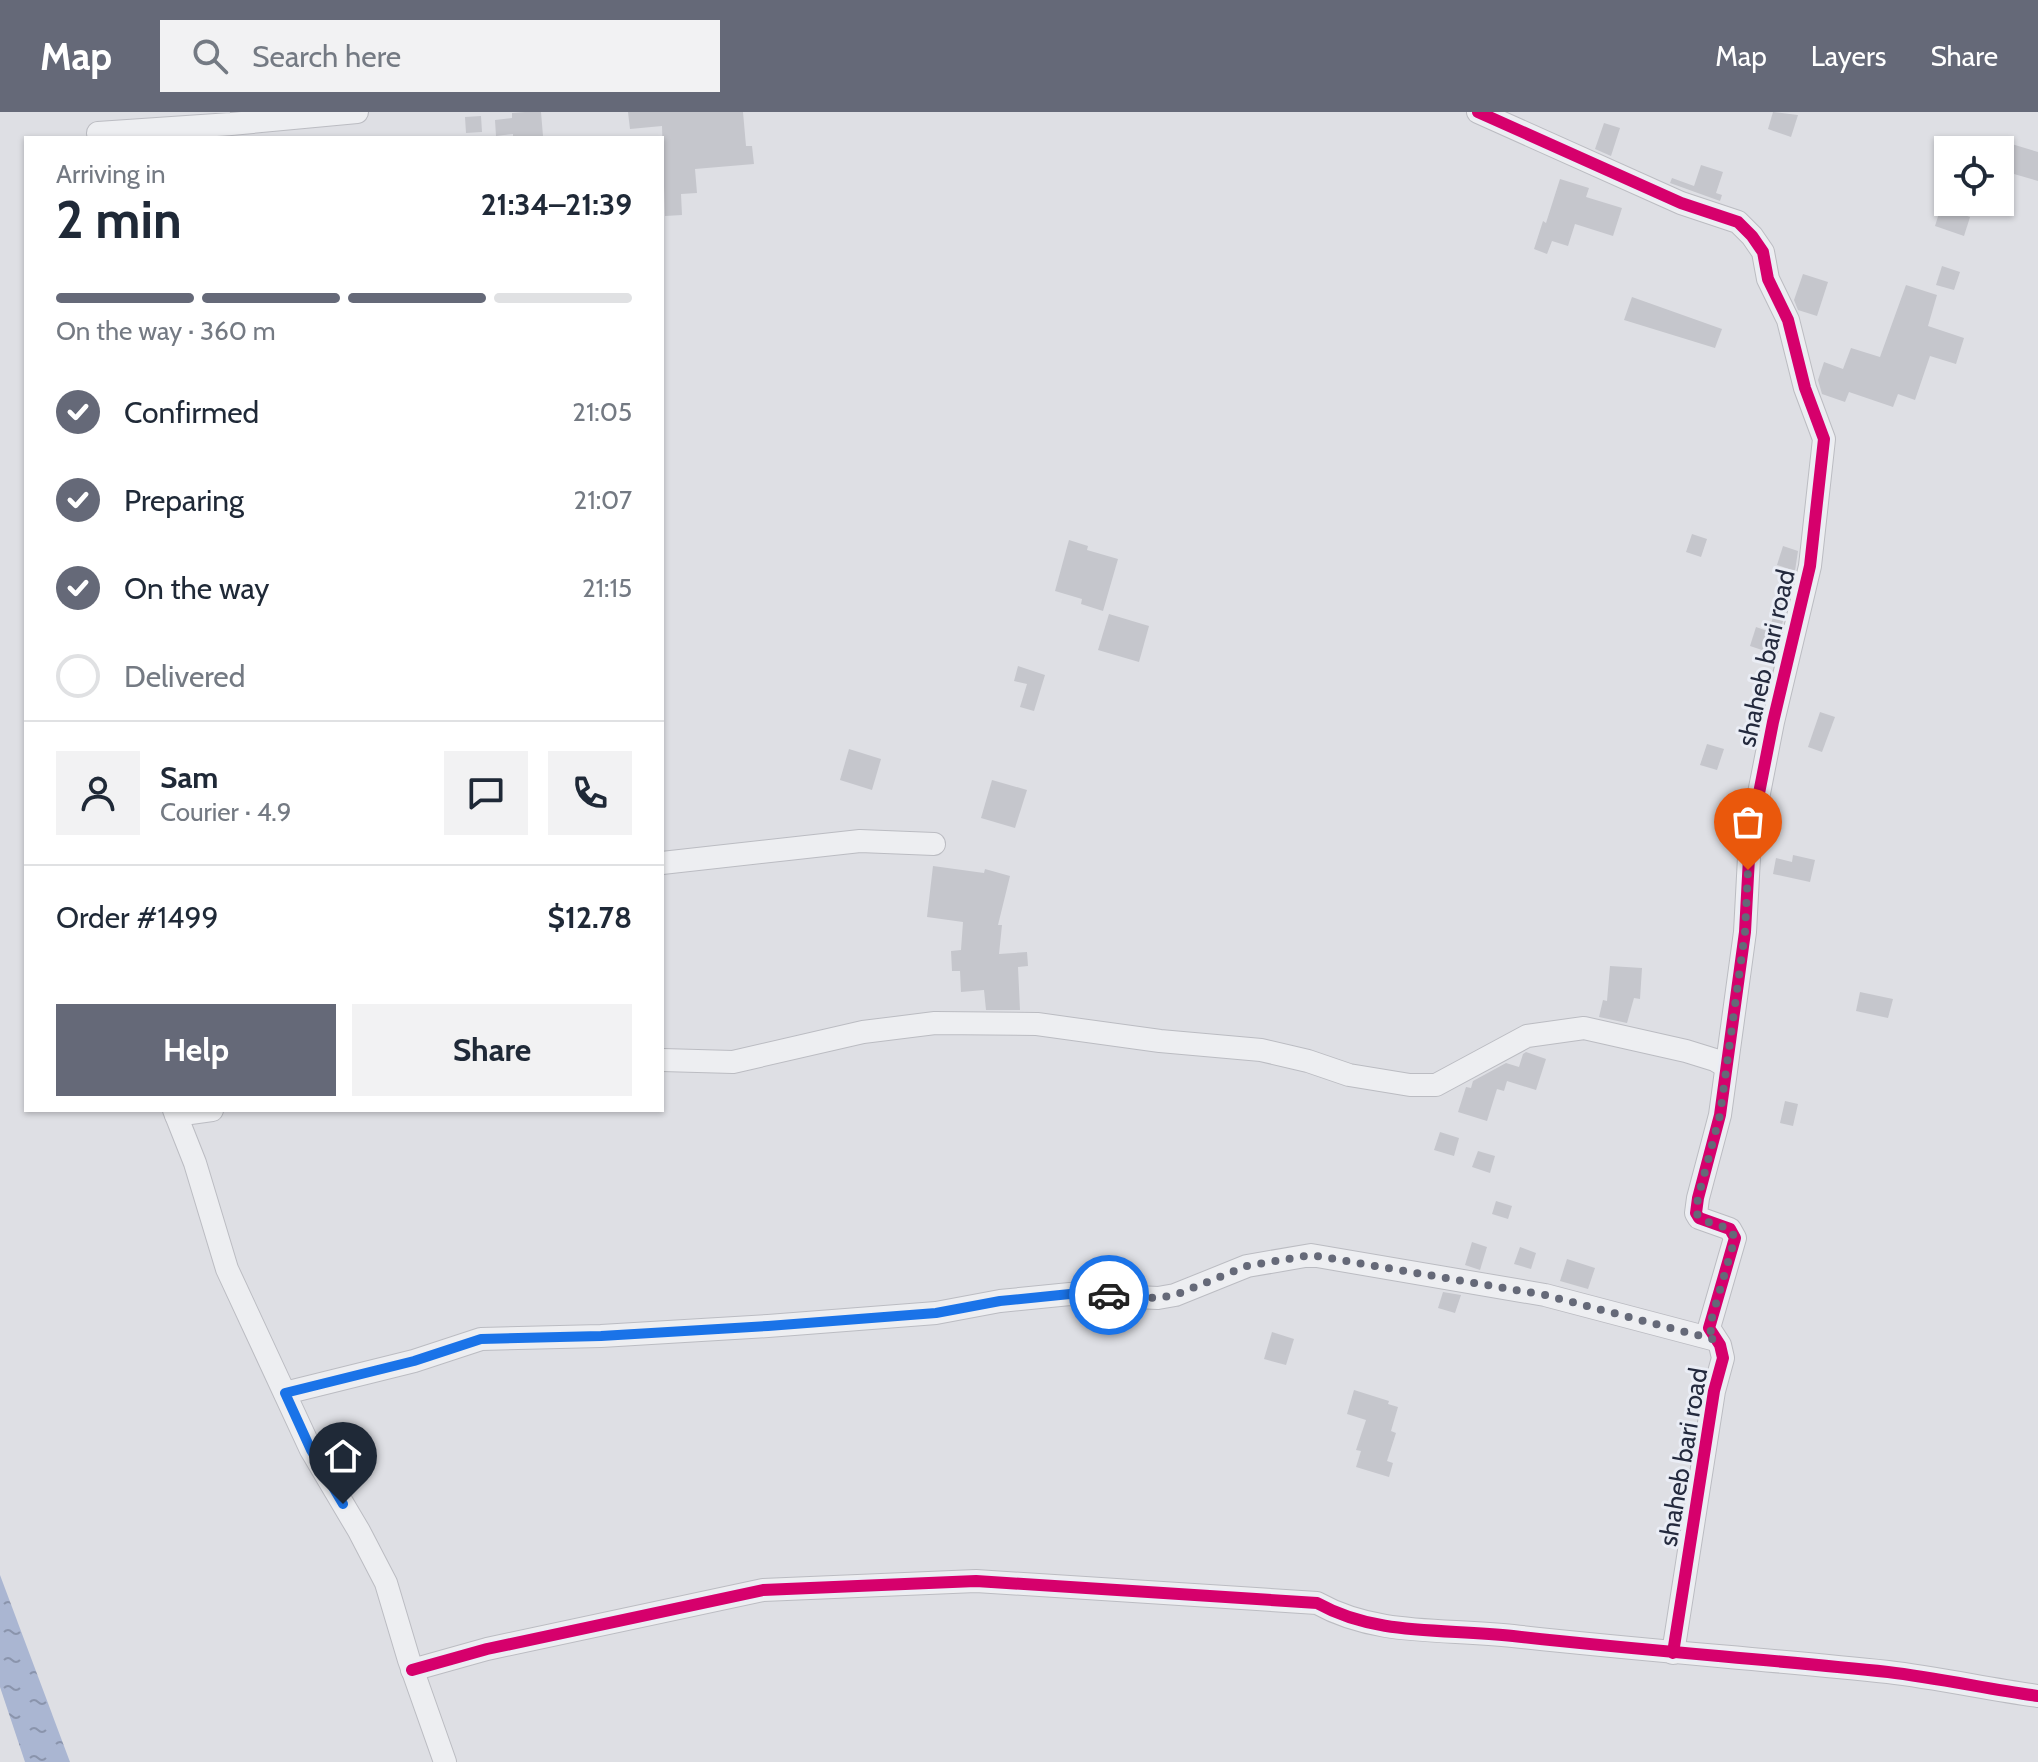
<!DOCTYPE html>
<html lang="en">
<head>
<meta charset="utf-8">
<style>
  :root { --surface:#fff; --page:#f2f2f3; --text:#1f2937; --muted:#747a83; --line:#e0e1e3; --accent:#656978 }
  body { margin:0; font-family:Cabin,sans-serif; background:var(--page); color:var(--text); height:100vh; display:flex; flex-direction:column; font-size:30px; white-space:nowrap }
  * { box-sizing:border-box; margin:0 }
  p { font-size:26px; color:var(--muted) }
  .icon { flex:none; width:44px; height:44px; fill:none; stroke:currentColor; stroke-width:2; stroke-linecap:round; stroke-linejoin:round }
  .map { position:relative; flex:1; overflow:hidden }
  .sheet { position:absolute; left:24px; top:24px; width:640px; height:976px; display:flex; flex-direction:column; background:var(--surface); border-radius:0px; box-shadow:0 2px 6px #0004 }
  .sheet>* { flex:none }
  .buttons { position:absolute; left:1934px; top:24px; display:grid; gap:16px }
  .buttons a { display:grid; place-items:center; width:80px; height:80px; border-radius:0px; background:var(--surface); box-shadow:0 2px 6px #0004; font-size:40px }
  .pin { position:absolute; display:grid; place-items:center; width:68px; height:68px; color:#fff; margin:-82px -34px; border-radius:50% 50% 50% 0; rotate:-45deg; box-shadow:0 0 8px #0007 }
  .pin .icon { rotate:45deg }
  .courier { position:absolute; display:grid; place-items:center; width:80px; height:80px; margin:-40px; border:6px solid #1a73e8; border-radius:50%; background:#fff; color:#222; box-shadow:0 2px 10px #0007 }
  .headline em { font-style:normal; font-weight:700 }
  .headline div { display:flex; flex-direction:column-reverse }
  .headline { display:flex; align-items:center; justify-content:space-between; height:136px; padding:0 32px }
  h1 { font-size:52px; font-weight:700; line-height:60px }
  .bar { display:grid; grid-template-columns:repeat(4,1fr); gap:12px 8px; align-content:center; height:96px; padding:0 32px }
  .bar i { height:10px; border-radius:6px; background:var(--line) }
  .bar .active { background:var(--accent) }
  .bar p { grid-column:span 4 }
  .line { display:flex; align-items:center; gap:20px; padding:0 32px; border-top:2px solid var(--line) }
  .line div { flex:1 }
  .round { display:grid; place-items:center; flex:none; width:84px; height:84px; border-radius:0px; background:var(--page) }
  ol { padding:0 32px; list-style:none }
  li { display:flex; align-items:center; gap:24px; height:88px }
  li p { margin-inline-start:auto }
  li .icon { padding:8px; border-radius:50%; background:var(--accent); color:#fff; stroke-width:4 }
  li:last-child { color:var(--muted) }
  li i { width:44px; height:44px; border:4px solid var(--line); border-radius:50% }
  .primary-button { display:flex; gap:16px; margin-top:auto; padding:16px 32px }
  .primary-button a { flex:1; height:92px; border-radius:0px; background:var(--accent); color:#fff; font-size:32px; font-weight:700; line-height:92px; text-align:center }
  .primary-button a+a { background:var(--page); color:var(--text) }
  header { display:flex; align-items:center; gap:48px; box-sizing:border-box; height:112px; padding:0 40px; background:var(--accent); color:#fff }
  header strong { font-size:38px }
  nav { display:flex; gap:44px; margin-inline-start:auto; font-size:28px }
  .search { width:560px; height:72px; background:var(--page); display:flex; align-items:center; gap:20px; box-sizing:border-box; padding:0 28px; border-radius:0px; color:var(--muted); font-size:30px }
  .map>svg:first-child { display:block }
</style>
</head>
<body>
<header>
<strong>Map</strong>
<div class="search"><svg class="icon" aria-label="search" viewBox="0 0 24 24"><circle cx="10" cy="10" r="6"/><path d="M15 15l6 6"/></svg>Search here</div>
<nav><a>Map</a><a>Layers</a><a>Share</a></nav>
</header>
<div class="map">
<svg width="2038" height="1650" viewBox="0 0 2038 1650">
  <defs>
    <pattern id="water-ripples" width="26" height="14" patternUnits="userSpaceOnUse" patternTransform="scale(2)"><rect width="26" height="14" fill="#aab6d2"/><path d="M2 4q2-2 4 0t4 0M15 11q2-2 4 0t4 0" fill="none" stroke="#8a94ac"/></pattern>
  </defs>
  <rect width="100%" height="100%" fill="#dedfe4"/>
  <path fill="url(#water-ripples)" d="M 0,1463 L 70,1650 L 25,1650 L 0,1575 Z"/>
  <g fill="#c5c6cc">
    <path d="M 525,0 L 541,0 L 543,24 L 513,26 L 513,22 L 496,24 L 495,8 L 512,6 L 512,1 Z"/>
    <path d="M 628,0 L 743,0 L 746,34 L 752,34 L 754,52 L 695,57 L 697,81 L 681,82 L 682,103 L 665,104 L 662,14 L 630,17 Z"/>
    <path d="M 1773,0 L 1798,3 L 1791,25 L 1768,17 Z"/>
    <path d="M 481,4 L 482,20 L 466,21 L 465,5 Z"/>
    <path d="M 1604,11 L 1620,16 L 1611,44 L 1595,37 Z"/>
    <path d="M 2005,30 L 2038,40 L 2038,69 L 2000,58 L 2000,47 Z"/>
    <path d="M 1701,53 L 1723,60 L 1716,81 L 1722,83 L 1720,89 L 1670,71 L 1672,66 L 1694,74 Z"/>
    <path d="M 1560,67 L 1589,76 L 1586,85 L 1622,96 L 1613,124 L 1575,112 L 1568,134 L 1552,129 L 1547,142 L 1534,137 L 1543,109 L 1546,111 Z"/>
    <path d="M 1941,95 L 1970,105 L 1964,124 L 1935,114 Z"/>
    <path d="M 1942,154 L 1960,160 L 1954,178 L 1936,173 Z"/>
    <path d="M 1803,162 L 1828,170 L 1817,204 L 1798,198 L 1794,188 Z"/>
    <path d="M 1906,173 L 1937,183 L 1928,214 L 1964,226 L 1956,252 L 1930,244 L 1915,288 L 1898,282 L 1893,295 L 1849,280 L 1845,290 L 1822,282 L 1818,268 L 1824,250 L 1843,257 L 1851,236 L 1880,245 Z"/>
    <path d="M 1632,185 L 1722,217 L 1715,236 L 1624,208 Z"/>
    <path d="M 1692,422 L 1707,427 L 1701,445 L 1686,440 Z"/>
    <path d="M 1069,428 L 1088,434 L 1087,438 L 1118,447 L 1103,499 L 1081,492 L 1082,487 L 1055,479 Z"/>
    <path d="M 1783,434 L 1798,439 L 1795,459 L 1777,453 Z"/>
    <path d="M 1780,485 L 1788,488 L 1781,517 L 1770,514 Z"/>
    <path d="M 1109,502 L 1149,514 L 1139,550 L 1098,538 Z"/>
    <path d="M 1756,515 L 1779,523 L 1774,542 L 1750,534 Z"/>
    <path d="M 1018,554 L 1045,563 L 1034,599 L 1020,595 L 1027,572 L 1014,569 Z"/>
    <path d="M 1820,600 L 1835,605 L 1822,640 L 1808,635 Z"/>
    <path d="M 1707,632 L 1724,637 L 1717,658 L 1700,653 Z"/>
    <path d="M 849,637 L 881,647 L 872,678 L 840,668 Z"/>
    <path d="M 992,668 L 1027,678 L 1015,716 L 981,706 Z"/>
    <path d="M 1793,743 L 1815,748 L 1810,770 L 1773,762 L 1776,746 L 1792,750 Z"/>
    <path d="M 933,754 L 984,761 L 985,757 L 1010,764 L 998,813 L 1002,813 L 999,842 L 1027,840 L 1028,854 L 1018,855 L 1020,898 L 986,898 L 984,878 L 961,880 L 960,859 L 952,859 L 951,839 L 961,838 L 963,810 L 927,805 Z"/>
    <path d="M 1610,854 L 1642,856 L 1640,887 L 1634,886 L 1627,911 L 1599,905 L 1603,888 L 1607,889 Z"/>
    <path d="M 1860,880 L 1893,887 L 1888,906 L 1856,899 Z"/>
    <path d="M 1526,940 L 1546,947 L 1536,978 L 1507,969 L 1504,979 L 1497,977 L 1487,1009 L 1458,1000 L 1466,975 L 1471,976 L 1473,969 L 1506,951 L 1519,955 L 1523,942 Z"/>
    <path d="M 1785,989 L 1798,992 L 1793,1014 L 1780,1011 Z"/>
    <path d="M 1440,1020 L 1459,1026 L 1454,1044 L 1434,1038 Z"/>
    <path d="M 1478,1039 L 1495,1044 L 1490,1061 L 1472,1055 Z"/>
    <path d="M 1496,1089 L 1512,1094 L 1508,1107 L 1492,1102 Z"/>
    <path d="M 1472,1130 L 1487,1135 L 1480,1158 L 1465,1153 Z"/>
    <path d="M 1520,1135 L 1536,1141 L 1531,1157 L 1514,1152 Z"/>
    <path d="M 1567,1147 L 1595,1156 L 1588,1177 L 1560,1169 Z"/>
    <path d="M 1443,1180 L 1461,1183 L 1455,1201 L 1438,1196 Z"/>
    <path d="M 1272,1220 L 1294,1227 L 1286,1253 L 1264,1247 Z"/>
    <path d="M 1354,1278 L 1389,1289 L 1388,1292 L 1398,1295 L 1391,1319 L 1396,1321 L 1387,1349 L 1393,1351 L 1389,1365 L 1356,1355 L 1361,1339 L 1356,1338 L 1366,1308 L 1347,1302 Z"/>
  </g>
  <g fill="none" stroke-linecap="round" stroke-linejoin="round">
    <defs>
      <g id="minor">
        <path d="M 1478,0 L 1681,91 L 1738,110 L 1752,124 L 1763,140 L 1768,167 L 1788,208 L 1805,276 L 1824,327 L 1810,454 L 1773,610 L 1750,727 L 1745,820 L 1720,1003 L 1698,1086 L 1696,1101 L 1699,1106 L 1730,1117 L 1735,1126 L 1709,1216 L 1720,1233 L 1723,1246 L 1714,1279 L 1673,1541"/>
        <path d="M 98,21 L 231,12 L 357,0"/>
        <path d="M 662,751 L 860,729 L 934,732"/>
        <path d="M 662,948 L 733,950 L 863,920 L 935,911 L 1037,912 L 1160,929 L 1261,938 L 1308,949 L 1349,963 L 1410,973 L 1436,973 L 1527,924 L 1584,916 L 1686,939 L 1715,948 L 1725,954"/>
        <path d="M 174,998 L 195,1051 L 227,1157 L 311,1338 L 359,1419 L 386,1471 L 409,1548 L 445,1650"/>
        <path d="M 176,1003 L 212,998"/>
        <path d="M 285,1281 L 414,1249 L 481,1227 L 601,1224 L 768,1214 L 936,1201 L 1000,1189 L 1070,1182 L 1158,1186 L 1175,1183 L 1247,1154 L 1311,1143 L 1545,1183 L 1716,1228"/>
        <path d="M 412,1558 L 487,1537 L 763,1478 L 976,1469 L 1317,1491 C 1378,1525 1445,1516 1513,1524 C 1638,1538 1763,1547 1888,1560 C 1938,1566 1988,1577 2038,1584"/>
      </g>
    </defs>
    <use href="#minor" stroke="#bbbcc2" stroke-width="24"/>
    <use href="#minor" stroke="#edeef1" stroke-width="22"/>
    <defs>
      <g id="cycleway">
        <path d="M 1478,0 L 1681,91 L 1738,110 L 1752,124 L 1763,140 L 1768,167 L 1788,208 L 1805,276 L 1824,327 L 1810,454 L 1773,610 L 1750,727 L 1745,820 L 1720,1003 L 1698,1086 L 1696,1101 L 1699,1106 L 1730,1117 L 1735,1126 L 1709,1216 L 1720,1233 L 1723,1246 L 1714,1279 L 1673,1541"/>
        <path d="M 412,1558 L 487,1537 L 763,1478 L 976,1469 L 1317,1491 C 1378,1525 1445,1516 1513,1524 C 1638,1538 1763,1547 1888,1560 C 1938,1566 1988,1577 2038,1584"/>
      </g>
    </defs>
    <use href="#cycleway" stroke="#eaedf5" stroke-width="17"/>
    <use href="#cycleway" stroke="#d6006c" stroke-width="12"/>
  </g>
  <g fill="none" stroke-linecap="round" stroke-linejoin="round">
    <path stroke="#656978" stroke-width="8" stroke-dasharray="0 14.4" d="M 1109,1183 L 1158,1186 L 1175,1183 L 1247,1154 L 1311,1143 L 1545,1183 L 1716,1228 L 1709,1216 L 1735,1126 L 1730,1117 L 1702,1108 L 1696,1101 L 1698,1086 L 1720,1003 L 1745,820 L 1748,758"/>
    <path stroke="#1a73e8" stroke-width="10" d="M 343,1392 L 311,1338 L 285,1281 L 414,1249 L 481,1227 L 601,1224 L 768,1214 L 936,1201 L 1000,1189 L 1070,1182 L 1109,1183"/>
  </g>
  <g text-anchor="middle" stroke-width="6" stroke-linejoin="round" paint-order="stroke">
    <g font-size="26" fill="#242a3e" stroke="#eaedf5">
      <text transform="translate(1766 546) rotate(-77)" y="9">shaheb bari road</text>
      <text transform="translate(1683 1345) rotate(-80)" y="9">shaheb bari road</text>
    </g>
  </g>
</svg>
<div class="buttons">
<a><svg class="icon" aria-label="locate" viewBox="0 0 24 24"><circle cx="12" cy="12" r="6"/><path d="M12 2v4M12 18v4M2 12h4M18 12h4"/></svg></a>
</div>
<div class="pin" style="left:1748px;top:758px;background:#ea580c"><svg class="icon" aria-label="bag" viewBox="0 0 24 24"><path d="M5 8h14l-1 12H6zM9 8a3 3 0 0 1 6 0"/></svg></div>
<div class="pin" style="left:343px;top:1392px;background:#1f2937"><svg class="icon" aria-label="home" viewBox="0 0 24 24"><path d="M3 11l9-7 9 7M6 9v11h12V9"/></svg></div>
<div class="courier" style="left:1109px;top:1183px"><svg class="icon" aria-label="car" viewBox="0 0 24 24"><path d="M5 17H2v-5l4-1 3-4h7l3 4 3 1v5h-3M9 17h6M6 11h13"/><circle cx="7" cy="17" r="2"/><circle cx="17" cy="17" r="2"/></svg></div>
<section class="sheet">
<div class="headline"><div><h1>2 min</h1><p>Arriving in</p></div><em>21:34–21:39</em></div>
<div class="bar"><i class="active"></i><i class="active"></i><i class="active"></i><i></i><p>On the way · 360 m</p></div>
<ol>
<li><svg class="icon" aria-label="check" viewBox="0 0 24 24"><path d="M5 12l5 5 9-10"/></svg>Confirmed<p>21:05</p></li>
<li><svg class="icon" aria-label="check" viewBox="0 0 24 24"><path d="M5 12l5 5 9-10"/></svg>Preparing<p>21:07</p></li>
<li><svg class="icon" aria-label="check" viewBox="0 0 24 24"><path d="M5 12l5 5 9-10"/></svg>On the way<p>21:15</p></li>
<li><i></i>Delivered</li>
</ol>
<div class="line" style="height:144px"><a class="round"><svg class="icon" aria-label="person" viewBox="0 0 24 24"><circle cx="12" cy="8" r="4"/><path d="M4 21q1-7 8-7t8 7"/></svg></a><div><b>Sam</b><p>Courier · 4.9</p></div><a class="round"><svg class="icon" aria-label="chat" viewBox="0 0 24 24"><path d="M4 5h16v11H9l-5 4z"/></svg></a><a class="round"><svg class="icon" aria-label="phone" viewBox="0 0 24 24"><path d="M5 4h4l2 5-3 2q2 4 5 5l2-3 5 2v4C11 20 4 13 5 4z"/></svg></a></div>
<div class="line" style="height:104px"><div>Order #1499</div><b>$12.78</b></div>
<div class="primary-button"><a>Help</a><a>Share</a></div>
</section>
</div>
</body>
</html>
